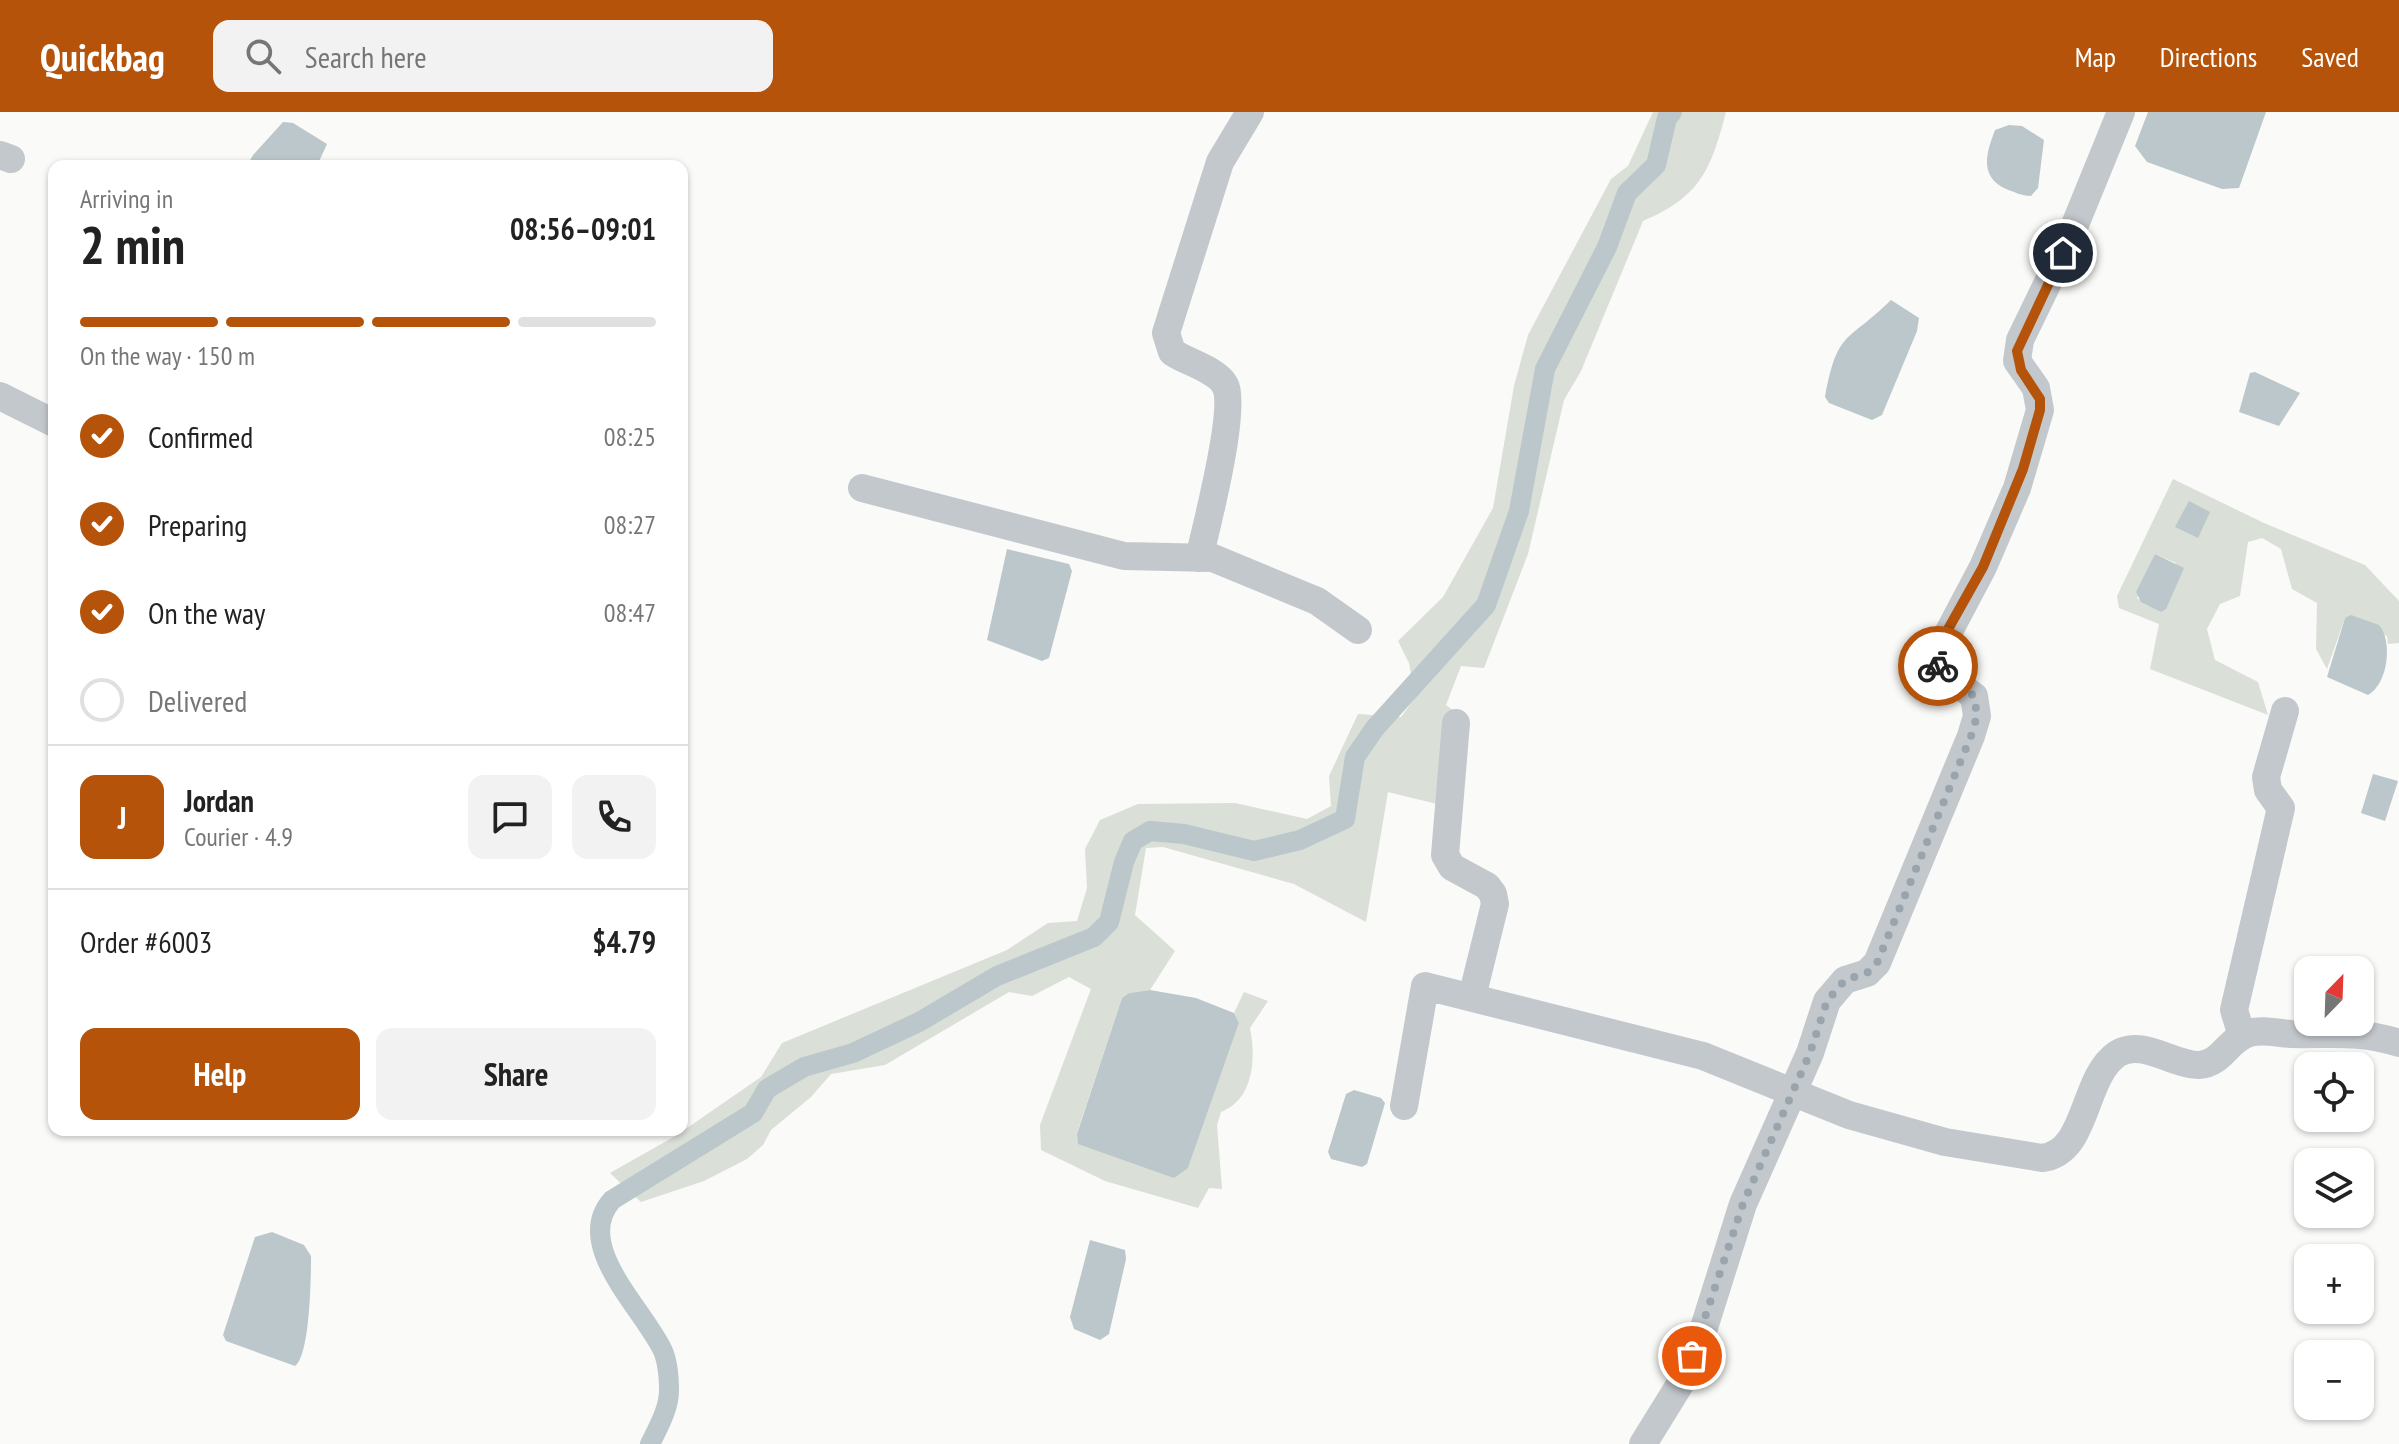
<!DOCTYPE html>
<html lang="en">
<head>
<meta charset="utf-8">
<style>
  :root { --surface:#fff; --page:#f2f2f2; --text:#222; --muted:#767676; --line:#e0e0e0; --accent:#b45309 }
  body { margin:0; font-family:"PT Sans Narrow",sans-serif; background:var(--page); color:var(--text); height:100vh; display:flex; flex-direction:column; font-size:30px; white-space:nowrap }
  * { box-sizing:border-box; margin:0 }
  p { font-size:26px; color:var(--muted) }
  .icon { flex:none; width:44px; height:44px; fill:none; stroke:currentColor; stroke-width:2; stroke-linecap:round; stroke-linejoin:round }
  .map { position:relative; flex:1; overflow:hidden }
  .panel { position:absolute; left:48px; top:48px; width:640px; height:976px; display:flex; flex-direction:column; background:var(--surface); border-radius:16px; box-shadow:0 2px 6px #0004 }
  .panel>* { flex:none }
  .needle { width:52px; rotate:23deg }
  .fabs { position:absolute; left:2294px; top:844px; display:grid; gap:16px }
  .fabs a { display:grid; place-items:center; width:80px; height:80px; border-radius:16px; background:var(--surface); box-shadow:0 2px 6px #0004; font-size:40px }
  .pin { position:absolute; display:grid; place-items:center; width:68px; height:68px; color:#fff; margin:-34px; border:4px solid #fff; border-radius:50%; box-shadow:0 2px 8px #0007 }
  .courier { position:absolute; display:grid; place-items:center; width:80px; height:80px; margin:-40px; border:6px solid #b45309; border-radius:50%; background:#fff; color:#222; box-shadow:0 2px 10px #0007 }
  .overview em { font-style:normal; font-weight:700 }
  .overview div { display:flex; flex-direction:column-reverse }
  .overview { display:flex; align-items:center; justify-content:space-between; height:136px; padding:0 32px }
  h1 { font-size:52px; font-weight:700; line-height:60px }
  .bar { display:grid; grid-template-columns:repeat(4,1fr); gap:12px 8px; align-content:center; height:96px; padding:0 32px }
  .bar i { height:10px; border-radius:6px; background:var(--line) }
  .bar .active { background:var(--accent) }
  .bar p { grid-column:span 4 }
  .line { display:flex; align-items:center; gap:20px; padding:0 32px; border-top:2px solid var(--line) }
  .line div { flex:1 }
  .round { display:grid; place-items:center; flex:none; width:84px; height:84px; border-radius:16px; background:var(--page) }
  ol { padding:0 32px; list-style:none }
  li { display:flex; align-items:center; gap:24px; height:88px }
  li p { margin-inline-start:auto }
  li .icon { padding:8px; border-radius:50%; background:var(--accent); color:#fff; stroke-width:4 }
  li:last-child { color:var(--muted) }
  li i { width:44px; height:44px; border:4px solid var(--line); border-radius:50% }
  .button { display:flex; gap:16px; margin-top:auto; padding:16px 32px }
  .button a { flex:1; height:92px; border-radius:16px; background:var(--accent); color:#fff; font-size:32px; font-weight:700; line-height:92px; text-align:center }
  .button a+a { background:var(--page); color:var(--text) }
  header { display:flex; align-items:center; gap:48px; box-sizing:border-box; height:112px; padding:0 40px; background:var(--accent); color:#fff }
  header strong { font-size:38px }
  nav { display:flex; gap:44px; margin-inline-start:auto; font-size:28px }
  .search { width:560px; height:72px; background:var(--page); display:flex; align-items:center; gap:20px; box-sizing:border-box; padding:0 28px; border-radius:16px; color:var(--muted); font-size:30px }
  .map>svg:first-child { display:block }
</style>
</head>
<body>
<header>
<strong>Quickbag</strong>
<div class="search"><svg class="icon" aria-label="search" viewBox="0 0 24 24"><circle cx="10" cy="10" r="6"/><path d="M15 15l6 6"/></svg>Search here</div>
<nav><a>Map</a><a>Directions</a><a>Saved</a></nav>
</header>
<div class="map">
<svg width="2399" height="1332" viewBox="0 0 2399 1332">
  <rect width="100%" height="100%" fill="#fafaf8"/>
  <g fill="#dadfd7" fill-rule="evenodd">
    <path d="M 1653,0 L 1726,0 C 1711,58 1700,85 1643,109 L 1581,259 L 1564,288 L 1528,442 L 1484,556 L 1461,554 L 1446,593 L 1463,606 L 1445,694 L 1388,680 L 1366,810 L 1294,772 L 1163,735 L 1146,736 L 1135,803 L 1175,839 L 1150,878 L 1129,881 L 1122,886 L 1077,1021 L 1078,1031 L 1188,1056 L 1239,911 L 1234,901 L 1244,880 L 1268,889 L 1250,916 C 1256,946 1254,987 1221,1000 L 1217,1013 L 1222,1077 L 1209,1076 L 1198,1096 L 1105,1069 L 1041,1038 L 1040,1013 L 1091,877 L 1069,865 L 1032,884 L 1009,880 L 885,953 L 831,962 L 811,985 L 771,1018 L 763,1033 L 747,1047 L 704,1069 L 641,1090 L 610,1061 L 677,1023 L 761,965 L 782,931 L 1007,838 L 1048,811 L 1077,809 L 1087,776 L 1085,737 L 1100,708 L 1138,692 L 1235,691 L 1307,707 L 1331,694 L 1329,664 L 1358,602 L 1401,605 L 1415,586 L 1409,551 L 1398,529 L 1443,485 L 1493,396 L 1514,274 L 1528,223 L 1611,67 L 1628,54 Z"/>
    <path d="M 2173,367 L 2264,411 L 2365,453 L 2399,489 L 2399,531 L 2388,532 L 2387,524 L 2345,506 L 2327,557 L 2316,537 L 2317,491 L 2292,477 L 2281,437 L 2262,426 L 2248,430 L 2240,484 L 2220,492 L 2207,517 L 2215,548 L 2258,570 L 2268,603 L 2150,557 L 2159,512 L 2119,496 L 2117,484 ZM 2155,442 L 2176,451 L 2161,500 L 2137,486 Z"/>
  </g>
  <g fill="#bbc7cb">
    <path d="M 2148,0 L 2266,0 L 2239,76 L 2222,77 L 2147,50 L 2135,34 Z"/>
    <path d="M 283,10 L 293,11 L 327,32 L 317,54 L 247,54 L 253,43 Z"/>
    <path d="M 2009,13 L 2022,14 L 2044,28 L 2038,76 L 2031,84 C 2021,84 2015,80 2006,77 C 1979,64 1986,42 1995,18 Z"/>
    <path d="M 1891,188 L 1919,206 L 1917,219 L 1882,303 L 1872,308 L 1829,291 L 1825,285 C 1838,217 1846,232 1891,188 Z"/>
    <path d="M 2255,260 L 2300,281 L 2279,314 L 2239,300 L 2250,261 Z"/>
    <path d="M 2189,389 L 2210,400 L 2198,426 L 2175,415 Z"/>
    <path d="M 1007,437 L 1069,452 L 1072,459 L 1049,546 L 1042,549 L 987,528 Z"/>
    <path d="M 2155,442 L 2184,456 L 2166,497 L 2161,500 L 2141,490 L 2136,480 Z"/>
    <path d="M 2351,503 L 2379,513 C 2393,529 2388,572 2368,583 L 2327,565 L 2345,506 Z"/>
    <path d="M 2373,662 L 2398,669 L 2385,709 L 2361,701 Z"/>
    <path d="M 1150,878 L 1196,886 L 1234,901 L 1239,911 L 1188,1056 L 1174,1066 L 1078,1032 L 1077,1022 L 1122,886 L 1129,881 Z"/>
    <path d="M 1354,978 L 1381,986 L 1385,991 L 1367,1052 L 1362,1055 L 1331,1047 L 1328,1040 L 1346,982 Z"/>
    <path d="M 272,1120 L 304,1133 L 311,1144 C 311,1165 310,1243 295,1254 L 226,1229 L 223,1223 L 255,1125 Z"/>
    <path d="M 1090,1128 L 1125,1138 L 1126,1147 L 1109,1222 L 1100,1228 L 1074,1217 L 1070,1205 Z"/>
  </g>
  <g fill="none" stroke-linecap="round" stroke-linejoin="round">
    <path stroke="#bbc7cb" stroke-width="20" d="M 650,1332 C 659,1314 670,1295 669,1275 C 669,1264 667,1248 663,1239 C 643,1196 572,1133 612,1088 L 753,1001 L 767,977 L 804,955 L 853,941 L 919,910 L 997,864 L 1094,825 L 1109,810 L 1124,750 L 1133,729 L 1150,719 L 1184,722 L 1254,739 L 1300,728 L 1345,707 L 1355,645 L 1375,616 L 1486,493 L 1519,399 L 1545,257 L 1607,135 L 1627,81 L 1656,53 L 1667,6 L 1672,0"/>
    <g stroke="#c3c8cc" stroke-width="28">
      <path d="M 0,43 L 11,47"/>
      <path d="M 0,284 L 54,311"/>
      <path d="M 862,376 L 1124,444 L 1213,446 L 1317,489 L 1358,518"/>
      <path d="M 1199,446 C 1206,417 1237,296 1225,273 C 1216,257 1186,250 1172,240 L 1166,221 L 1220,50 L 1250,0"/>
      <path d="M 1456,611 L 1445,743 L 1452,755 L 1487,774 L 1493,782 L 1495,792 L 1472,885"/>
      <path d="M 2242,924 L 2234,898 L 2281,696 L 2268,678 L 2266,665 L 2285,599"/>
      <path d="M 1404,994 L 1425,874 L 1703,944 L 1849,1003 L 1945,1030 L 2042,1046 C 2088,1041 2082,966 2117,942 C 2141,926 2173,953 2199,953 C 2222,952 2228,927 2249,921 C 2262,917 2277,921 2291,922 C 2331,923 2359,918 2399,931"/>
      <path d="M 1643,1332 L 1682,1269 L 1703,1219 L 1743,1092 L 1810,941 L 1827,889 L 1845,868 L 1867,861 L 1877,851 L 1971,624 L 1977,604 L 1974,584 L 1942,561 L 1936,544 L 1983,455 L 2017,376 L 2040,298 L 2036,276 L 2017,249 L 2020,228 L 2070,125 L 2121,0"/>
    </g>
  </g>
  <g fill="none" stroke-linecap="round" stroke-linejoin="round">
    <path stroke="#99a4ac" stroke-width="8" stroke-dasharray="0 14.4" d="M 1692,1244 L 1743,1092 L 1810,941 L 1827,889 L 1845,868 L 1867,861 L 1877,851 L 1971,624 L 1977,604 L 1974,584 L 1942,561 L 1938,554"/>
    <path stroke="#b45309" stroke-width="10" d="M 1938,554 L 1938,535 L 1983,455 L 2023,357 L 2040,298 L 2040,287 L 2021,258 L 2017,239 L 2063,141"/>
  </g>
</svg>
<div class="fabs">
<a><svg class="needle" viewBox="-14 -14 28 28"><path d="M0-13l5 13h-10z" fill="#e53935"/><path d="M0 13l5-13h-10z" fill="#767676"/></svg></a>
<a><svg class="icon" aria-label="locate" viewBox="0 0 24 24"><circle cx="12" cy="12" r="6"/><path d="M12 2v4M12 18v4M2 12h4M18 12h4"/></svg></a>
<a><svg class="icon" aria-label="layers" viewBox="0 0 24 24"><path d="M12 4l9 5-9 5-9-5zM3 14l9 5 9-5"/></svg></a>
<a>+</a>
<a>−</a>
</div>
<div class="pin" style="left:1692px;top:1244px;background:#ea580c"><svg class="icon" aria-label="bag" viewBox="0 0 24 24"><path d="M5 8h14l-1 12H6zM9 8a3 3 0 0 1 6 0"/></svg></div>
<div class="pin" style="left:2063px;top:141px;background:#1f2937"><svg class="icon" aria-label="home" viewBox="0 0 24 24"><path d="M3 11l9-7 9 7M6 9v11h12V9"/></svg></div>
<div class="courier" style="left:1938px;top:554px"><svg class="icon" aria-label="bike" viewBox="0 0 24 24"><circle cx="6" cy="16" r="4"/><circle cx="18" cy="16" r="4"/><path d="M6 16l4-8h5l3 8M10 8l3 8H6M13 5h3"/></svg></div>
<section class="panel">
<div class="overview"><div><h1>2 min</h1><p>Arriving in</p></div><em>08:56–09:01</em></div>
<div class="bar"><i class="active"></i><i class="active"></i><i class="active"></i><i></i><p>On the way · 150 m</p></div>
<ol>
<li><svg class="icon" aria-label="check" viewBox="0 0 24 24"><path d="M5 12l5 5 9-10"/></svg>Confirmed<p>08:25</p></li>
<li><svg class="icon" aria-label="check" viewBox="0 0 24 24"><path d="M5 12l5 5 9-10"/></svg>Preparing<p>08:27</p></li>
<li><svg class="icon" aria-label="check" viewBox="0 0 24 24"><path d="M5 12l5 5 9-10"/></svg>On the way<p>08:47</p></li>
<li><i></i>Delivered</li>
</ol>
<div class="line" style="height:144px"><b class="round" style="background:var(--accent);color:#fff">J</b><div><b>Jordan</b><p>Courier · 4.9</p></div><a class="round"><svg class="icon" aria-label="chat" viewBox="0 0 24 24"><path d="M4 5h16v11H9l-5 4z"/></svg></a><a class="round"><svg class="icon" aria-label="phone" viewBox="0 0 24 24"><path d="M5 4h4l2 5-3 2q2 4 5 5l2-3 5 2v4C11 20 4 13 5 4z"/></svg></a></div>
<div class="line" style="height:104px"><div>Order #6003</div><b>$4.79</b></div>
<div class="button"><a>Help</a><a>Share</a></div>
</section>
</div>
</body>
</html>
